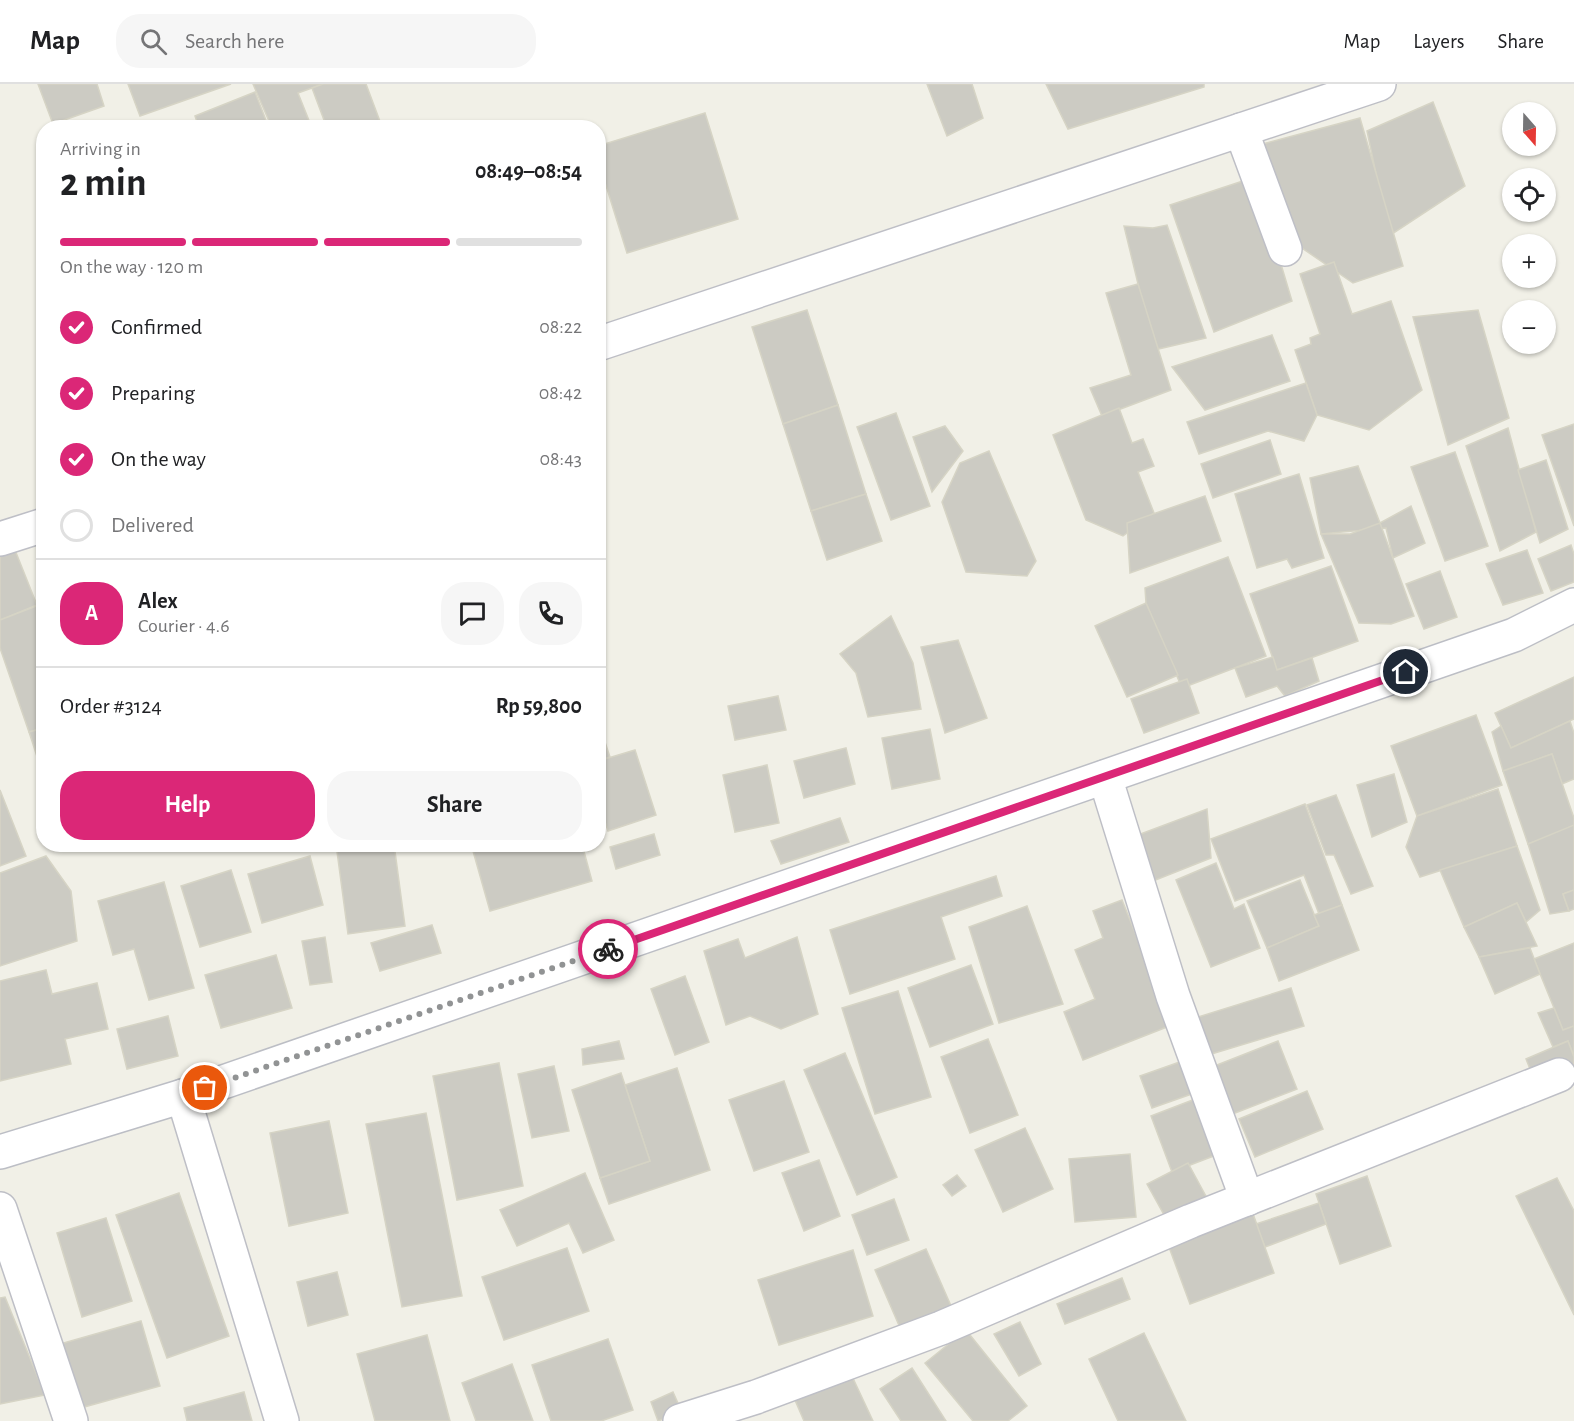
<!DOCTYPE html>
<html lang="en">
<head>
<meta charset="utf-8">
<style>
  :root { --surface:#fff; --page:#f6f6f6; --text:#202124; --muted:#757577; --line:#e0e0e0; --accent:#db2777 }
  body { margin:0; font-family:"Alegreya Sans",sans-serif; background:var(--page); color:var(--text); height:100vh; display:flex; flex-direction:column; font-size:22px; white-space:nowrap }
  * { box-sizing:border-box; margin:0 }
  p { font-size:20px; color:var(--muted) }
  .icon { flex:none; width:33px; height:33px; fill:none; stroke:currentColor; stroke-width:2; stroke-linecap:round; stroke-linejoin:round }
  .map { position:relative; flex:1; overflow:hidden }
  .drawer { position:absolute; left:36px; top:36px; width:570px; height:732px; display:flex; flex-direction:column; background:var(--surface); border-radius:24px; box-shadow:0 2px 4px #0004 }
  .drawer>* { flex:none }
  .needle { width:39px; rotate:160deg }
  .buttons { position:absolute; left:1502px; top:18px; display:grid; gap:12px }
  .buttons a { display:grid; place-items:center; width:54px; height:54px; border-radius:50%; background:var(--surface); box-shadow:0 2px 4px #0004; font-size:30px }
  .pin { position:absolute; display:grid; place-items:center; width:51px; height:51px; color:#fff; margin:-26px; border:3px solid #fff; border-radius:50%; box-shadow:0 2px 6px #0007 }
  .courier { position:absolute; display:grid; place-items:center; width:60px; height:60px; margin:-30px; border:4px solid #db2777; border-radius:50%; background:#fff; color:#222; box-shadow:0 2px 8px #0007 }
  .summary em { font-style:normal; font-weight:700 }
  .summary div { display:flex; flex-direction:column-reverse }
  .summary { display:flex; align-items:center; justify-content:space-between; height:102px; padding:0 24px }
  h1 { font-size:39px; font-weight:700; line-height:45px }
  .bar { display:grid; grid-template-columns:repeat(4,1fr); gap:9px 6px; align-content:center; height:72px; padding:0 24px }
  .bar i { height:8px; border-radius:4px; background:var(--line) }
  .bar .on { background:var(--accent) }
  .bar p { grid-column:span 4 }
  .line { display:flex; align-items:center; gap:15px; padding:0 24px; border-top:2px solid var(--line) }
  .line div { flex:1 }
  .round { display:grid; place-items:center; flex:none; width:63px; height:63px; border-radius:24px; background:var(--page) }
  ol { padding:0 24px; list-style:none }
  li { display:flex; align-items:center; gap:18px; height:66px }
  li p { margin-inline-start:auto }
  li .icon { padding:6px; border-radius:50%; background:var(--accent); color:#fff; stroke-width:4 }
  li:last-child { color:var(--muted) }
  li i { width:33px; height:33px; border:3px solid var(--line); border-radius:50% }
  .primary-button { display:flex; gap:12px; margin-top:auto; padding:12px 24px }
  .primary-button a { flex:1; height:69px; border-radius:24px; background:var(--accent); color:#fff; font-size:24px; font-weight:700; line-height:69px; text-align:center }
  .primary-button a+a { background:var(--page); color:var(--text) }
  header { display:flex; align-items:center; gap:36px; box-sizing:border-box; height:84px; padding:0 30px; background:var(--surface); border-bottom:2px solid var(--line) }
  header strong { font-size:28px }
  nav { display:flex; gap:33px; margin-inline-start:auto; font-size:21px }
  .search { width:420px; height:54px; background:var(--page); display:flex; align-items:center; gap:15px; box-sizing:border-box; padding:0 21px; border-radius:24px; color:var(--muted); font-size:22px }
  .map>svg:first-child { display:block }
</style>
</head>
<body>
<header>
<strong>Map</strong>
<div class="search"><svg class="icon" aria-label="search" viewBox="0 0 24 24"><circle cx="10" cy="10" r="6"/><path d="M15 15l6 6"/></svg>Search here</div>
<nav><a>Map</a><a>Layers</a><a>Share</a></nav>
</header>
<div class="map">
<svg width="1574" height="1337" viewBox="0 0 1574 1337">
  <rect width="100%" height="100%" fill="#f1f0e7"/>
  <g fill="#cccbc3" stroke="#d6d4c5" stroke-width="1.5">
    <path d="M 38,0 L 97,0 L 104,22 L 53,40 Z"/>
    <path d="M 128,0 L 231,0 L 140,32 Z"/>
    <path d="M 253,0 L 323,0 L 298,9 L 312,44 L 272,44 Z"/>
    <path d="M 323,0 L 366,0 L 381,40 L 371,44 L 327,44 L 312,4 Z"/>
    <path d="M 927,0 L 972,0 L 983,34 L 947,52 Z"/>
    <path d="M 1046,0 L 1204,0 L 1204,3 L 1068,45 Z"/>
    <path d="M 255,8 L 269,44 L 199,44 L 195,32 Z"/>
    <path d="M 1433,18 L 1465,102 L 1389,152 L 1367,47 Z"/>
    <path d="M 705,29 L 738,135 L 627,169 L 598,76 L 598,62 Z"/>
    <path d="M 1360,34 L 1403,182 L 1353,199 L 1296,160 L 1251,63 Z"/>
    <path d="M 1255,93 L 1292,217 L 1214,248 L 1170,121 Z"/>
    <path d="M 1167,141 L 1206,254 L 1154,266 L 1124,142 L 1153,144 Z"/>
    <path d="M 1334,178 L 1352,230 L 1391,217 L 1422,306 L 1369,346 L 1317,331 L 1295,266 L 1311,260 L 1310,254 L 1320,250 L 1300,190 Z"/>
    <path d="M 1138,200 L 1171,306 L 1102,332 L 1090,304 L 1131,291 L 1106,209 Z"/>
    <path d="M 807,226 L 838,321 L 783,340 L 752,243 Z"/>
    <path d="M 1478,226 L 1509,334 L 1448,361 L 1413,233 Z"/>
    <path d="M 1272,251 L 1290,297 L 1205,326 L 1172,283 Z"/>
    <path d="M 1306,299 L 1317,331 L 1304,357 L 1268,347 L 1199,370 L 1187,338 Z"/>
    <path d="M 838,321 L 866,410 L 811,427 L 783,340 Z"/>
    <path d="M 1119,324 L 1132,359 L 1143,355 L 1154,382 L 1138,388 L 1154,429 L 1123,452 L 1086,436 L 1053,351 Z"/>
    <path d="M 896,329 L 930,422 L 891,436 L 857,343 Z"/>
    <path d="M 1574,340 L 1574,442 L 1542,351 Z"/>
    <path d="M 945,342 L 963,367 L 932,408 L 913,353 Z"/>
    <path d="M 1508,344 L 1536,448 L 1500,467 L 1466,362 Z"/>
    <path d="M 1270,356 L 1281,390 L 1213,414 L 1201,380 Z"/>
    <path d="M 989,367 L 1036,477 L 1027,492 L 966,488 L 942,418 L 960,379 Z"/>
    <path d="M 1455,368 L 1488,462 L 1445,477 L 1411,383 Z"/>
    <path d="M 1546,376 L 1568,445 L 1540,459 L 1518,386 Z"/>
    <path d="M 1358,382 L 1380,439 L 1411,422 L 1425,459 L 1393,474 L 1386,444 L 1321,450 L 1310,394 Z"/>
    <path d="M 1299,390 L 1324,474 L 1292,484 L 1287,475 L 1257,484 L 1235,410 Z"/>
    <path d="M 866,410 L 882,457 L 827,476 L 811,427 Z"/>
    <path d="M 1205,412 L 1221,457 L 1130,489 L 1127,439 Z"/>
    <path d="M 1380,439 L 1414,532 L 1391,540 L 1359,539 L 1321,450 L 1350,450 Z"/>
    <path d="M 1571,461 L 1574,470 L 1574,498 L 1551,507 L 1538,475 Z"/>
    <path d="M 15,466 L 37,521 L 0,536 L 0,472 Z"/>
    <path d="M 1527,466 L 1543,509 L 1503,521 L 1486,480 Z"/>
    <path d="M 1228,473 L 1266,572 L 1182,604 L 1146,519 L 1145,504 Z"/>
    <path d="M 1331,482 L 1358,557 L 1277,586 L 1250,510 Z"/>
    <path d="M 1440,487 L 1457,533 L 1424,545 L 1406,500 Z"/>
    <path d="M 44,519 L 44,644 L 29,648 L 0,564 L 0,536 Z"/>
    <path d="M 1146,519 L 1178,591 L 1127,613 L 1095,542 Z"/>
    <path d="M 891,532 L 913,579 L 921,625 L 868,633 L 856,589 L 840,570 Z"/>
    <path d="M 958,556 L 987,634 L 945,649 L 921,563 Z"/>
    <path d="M 1273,573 L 1277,586 L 1312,574 L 1319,597 L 1285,612 L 1277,602 L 1246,613 L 1235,584 Z"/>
    <path d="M 1574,593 L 1574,635 L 1511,664 L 1495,629 Z"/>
    <path d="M 1187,595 L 1199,629 L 1144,649 L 1131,615 Z"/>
    <path d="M 778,612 L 786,646 L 735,656 L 728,622 Z"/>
    <path d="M 1476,631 L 1502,701 L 1417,732 L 1391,662 Z"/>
    <path d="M 598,637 L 610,673 L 598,677 Z"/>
    <path d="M 1570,637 L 1574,649 L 1574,695 L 1562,700 L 1552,670 L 1503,687 L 1492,648 L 1501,642 L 1511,664 Z"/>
    <path d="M 44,644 L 44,694 L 29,648 Z"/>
    <path d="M 930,645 L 940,695 L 892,705 L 882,654 Z"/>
    <path d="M 846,664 L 855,700 L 804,714 L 794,677 Z"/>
    <path d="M 635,666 L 656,731 L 608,747 L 598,716 L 598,677 Z"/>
    <path d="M 1552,670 L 1574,734 L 1574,744 L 1528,760 L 1503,687 Z"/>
    <path d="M 767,681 L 779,739 L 735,748 L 723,691 Z"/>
    <path d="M 1394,690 L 1407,738 L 1372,753 L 1357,701 Z"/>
    <path d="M 1498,705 L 1517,762 L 1420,793 L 1406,763 L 1417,732 Z"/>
    <path d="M 0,706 L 26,772 L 0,782 Z"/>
    <path d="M 1336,711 L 1373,802 L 1351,810 L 1334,771 L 1326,771 L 1307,721 Z"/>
    <path d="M 1305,720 L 1342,821 L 1319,830 L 1304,791 L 1235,817 L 1211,755 Z"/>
    <path d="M 1207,725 L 1211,774 L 1148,799 L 1130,754 Z"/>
    <path d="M 840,734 L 849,758 L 781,780 L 771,757 Z"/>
    <path d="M 1574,741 L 1574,806 L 1563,810 L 1569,827 L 1550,830 L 1528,760 Z"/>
    <path d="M 654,750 L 660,771 L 616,785 L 610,763 Z"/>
    <path d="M 336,760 L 394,760 L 405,842 L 348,850 Z"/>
    <path d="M 471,760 L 582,760 L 592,797 L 490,827 Z"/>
    <path d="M 1517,762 L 1540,826 L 1526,838 L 1517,819 L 1464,843 L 1440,786 Z"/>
    <path d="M 46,772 L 71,807 L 77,857 L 0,882 L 0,789 Z"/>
    <path d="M 310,772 L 323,821 L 262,839 L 248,790 Z"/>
    <path d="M 1216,779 L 1234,825 L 1244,820 L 1260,864 L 1211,883 L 1176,796 Z"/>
    <path d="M 231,786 L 251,848 L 200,863 L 181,802 Z"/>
    <path d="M 996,792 L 1002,812 L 941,833 L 955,875 L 850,910 L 830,846 Z"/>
    <path d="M 1300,796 L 1319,842 L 1267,864 L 1247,817 Z"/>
    <path d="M 164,798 L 194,904 L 149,916 L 134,865 L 113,871 L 98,817 Z"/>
    <path d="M 1574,806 L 1574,825 L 1569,827 L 1563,810 Z"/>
    <path d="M 1122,816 L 1172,941 L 1083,976 L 1064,928 L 1095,915 L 1075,866 L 1103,854 L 1093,827 Z"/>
    <path d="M 1517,819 L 1537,862 L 1479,873 L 1464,843 Z"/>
    <path d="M 1342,821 L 1359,866 L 1279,897 L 1267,864 L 1319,842 L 1314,831 Z"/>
    <path d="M 1027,822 L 1063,920 L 999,939 L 969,843 Z"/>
    <path d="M 432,841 L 441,869 L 380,887 L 371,859 Z"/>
    <path d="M 325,853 L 332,898 L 310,901 L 302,857 Z"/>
    <path d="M 797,853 L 818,930 L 781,945 L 750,932 L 726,941 L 704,867 L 738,855 L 745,874 Z"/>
    <path d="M 1574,859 L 1574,942 L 1563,946 L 1534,875 Z"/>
    <path d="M 1530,864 L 1540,890 L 1495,910 L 1479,873 Z"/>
    <path d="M 276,871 L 292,924 L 221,944 L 205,891 Z"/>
    <path d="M 971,881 L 993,940 L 930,963 L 908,904 Z"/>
    <path d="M 46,886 L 52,910 L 97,899 L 108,945 L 65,955 L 71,980 L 0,997 L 0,897 Z"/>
    <path d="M 685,892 L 709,958 L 675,971 L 651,905 Z"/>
    <path d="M 1291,904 L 1304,942 L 1208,971 L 1195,934 Z"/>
    <path d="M 898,907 L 931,1013 L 875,1030 L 842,924 Z"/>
    <path d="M 1554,924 L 1563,946 L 1574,942 L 1574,973 L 1568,957 L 1553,963 L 1538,929 Z"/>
    <path d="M 168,932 L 178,972 L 127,985 L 117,945 Z"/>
    <path d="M 988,955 L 1018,1031 L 970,1049 L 941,973 Z"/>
    <path d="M 619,957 L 624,975 L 583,981 L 582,965 Z"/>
    <path d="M 1278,957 L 1297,1005 L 1230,1031 L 1212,983 Z"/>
    <path d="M 1568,957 L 1574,973 L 1574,996 L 1540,1010 L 1526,975 Z"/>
    <path d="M 845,969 L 897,1093 L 857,1111 L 804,986 Z"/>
    <path d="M 1191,974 L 1203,1006 L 1152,1024 L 1140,992 Z"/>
    <path d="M 499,979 L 523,1102 L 457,1116 L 433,992 Z"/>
    <path d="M 554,982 L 569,1047 L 532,1054 L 518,990 Z"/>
    <path d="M 677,984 L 710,1086 L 609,1120 L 600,1094 L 650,1077 L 625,1001 Z"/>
    <path d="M 621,989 L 650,1077 L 600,1094 L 572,1006 Z"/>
    <path d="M 784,997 L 809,1068 L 754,1087 L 729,1016 Z"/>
    <path d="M 1307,1007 L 1323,1045 L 1255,1073 L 1239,1035 Z"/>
    <path d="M 1203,1012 L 1224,1068 L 1172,1088 L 1151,1032 Z"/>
    <path d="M 426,1029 L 462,1212 L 402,1223 L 366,1040 Z"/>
    <path d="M 329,1037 L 348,1129 L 289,1142 L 270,1049 Z"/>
    <path d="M 1025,1044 L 1053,1105 L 1003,1128 L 975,1066 Z"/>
    <path d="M 1130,1070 L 1136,1133 L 1075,1138 L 1069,1075 Z"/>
    <path d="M 819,1076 L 840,1132 L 804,1147 L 782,1089 Z"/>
    <path d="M 1188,1079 L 1208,1116 L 1168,1138 L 1147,1100 Z"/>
    <path d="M 585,1089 L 614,1156 L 583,1169 L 569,1139 L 517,1162 L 500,1126 Z"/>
    <path d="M 957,1091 L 966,1102 L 952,1112 L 943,1101 Z"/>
    <path d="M 1367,1092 L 1391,1162 L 1340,1180 L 1316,1110 Z"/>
    <path d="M 1557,1094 L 1574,1127 L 1574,1231 L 1516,1112 Z"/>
    <path d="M 179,1109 L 229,1252 L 167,1274 L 116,1131 Z"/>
    <path d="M 894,1115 L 909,1156 L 867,1171 L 852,1131 Z"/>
    <path d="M 1319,1119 L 1326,1140 L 1265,1163 L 1256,1140 Z"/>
    <path d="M 1251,1124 L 1274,1189 L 1190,1220 L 1166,1155 Z"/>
    <path d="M 106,1134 L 132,1217 L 82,1233 L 57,1149 Z"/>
    <path d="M 567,1164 L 589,1227 L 504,1256 L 482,1193 Z"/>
    <path d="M 926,1165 L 952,1224 L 901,1246 L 875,1186 Z"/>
    <path d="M 853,1166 L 873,1232 L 779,1261 L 758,1196 Z"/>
    <path d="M 337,1188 L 348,1231 L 308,1242 L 297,1198 Z"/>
    <path d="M 1122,1194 L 1130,1215 L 1065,1240 L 1057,1220 Z"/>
    <path d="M 5,1213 L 45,1311 L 0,1320 L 0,1214 Z"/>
    <path d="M 141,1237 L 160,1302 L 77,1325 L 60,1260 Z"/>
    <path d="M 1020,1238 L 1041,1280 L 1019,1292 L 994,1250 Z"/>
    <path d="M 966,1246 L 1027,1322 L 1008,1337 L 973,1337 L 925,1279 Z"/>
    <path d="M 1144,1249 L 1186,1337 L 1118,1337 L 1089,1275 Z"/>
    <path d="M 427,1251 L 450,1337 L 375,1337 L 357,1270 Z"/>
    <path d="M 608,1255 L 633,1326 L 601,1337 L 551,1337 L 532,1281 Z"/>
    <path d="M 512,1280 L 533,1337 L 476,1337 L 462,1299 Z"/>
    <path d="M 912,1284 L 946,1337 L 901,1337 L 880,1305 Z"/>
    <path d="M 851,1290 L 873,1337 L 804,1337 L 795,1316 Z"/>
    <path d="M 244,1308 L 252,1337 L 187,1337 L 184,1324 Z"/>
    <path d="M 673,1308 L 682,1328 L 658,1337 L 651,1318 Z"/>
  </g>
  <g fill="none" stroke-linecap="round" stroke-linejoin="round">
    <defs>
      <g id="street">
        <path d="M 1241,46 L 1285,165"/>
        <path d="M 598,260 L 1379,0"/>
        <path d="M 0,455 L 44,441"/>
        <path d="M 1105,693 L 1173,912 L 1247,1115"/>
        <path d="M 183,1012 L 282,1337"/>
        <path d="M 0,1125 L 71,1337"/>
        <path d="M 680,1337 L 756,1313 L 941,1244 L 1191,1137 L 1559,991"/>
      </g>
      <path id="secondary" d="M 0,1068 L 183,1012 L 1514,551 L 1574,521"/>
    </defs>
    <use href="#street" stroke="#bebfc6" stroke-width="36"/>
    <use href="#secondary" stroke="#bcbec5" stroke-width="36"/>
    <use href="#street" stroke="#fff" stroke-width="33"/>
    <use href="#secondary" stroke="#fff" stroke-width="33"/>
  </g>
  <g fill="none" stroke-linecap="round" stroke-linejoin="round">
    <path stroke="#919394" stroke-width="6" stroke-dasharray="0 10.8" d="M 205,1004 L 608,865"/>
    <path stroke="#db2777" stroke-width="8" d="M 608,865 L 1406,588"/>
  </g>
</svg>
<div class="buttons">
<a><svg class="needle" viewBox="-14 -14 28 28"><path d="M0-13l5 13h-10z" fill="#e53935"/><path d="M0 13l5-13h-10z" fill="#757577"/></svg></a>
<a><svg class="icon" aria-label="locate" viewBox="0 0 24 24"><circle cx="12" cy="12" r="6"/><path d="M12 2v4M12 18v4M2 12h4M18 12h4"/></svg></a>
<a>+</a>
<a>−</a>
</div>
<div class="pin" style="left:205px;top:1004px;background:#ea580c"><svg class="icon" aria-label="bag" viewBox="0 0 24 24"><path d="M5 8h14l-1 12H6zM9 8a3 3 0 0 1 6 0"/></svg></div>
<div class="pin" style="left:1406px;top:588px;background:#1f2937"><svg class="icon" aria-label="home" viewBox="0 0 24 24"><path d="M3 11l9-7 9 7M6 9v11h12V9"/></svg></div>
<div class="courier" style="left:608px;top:865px"><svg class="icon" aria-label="bike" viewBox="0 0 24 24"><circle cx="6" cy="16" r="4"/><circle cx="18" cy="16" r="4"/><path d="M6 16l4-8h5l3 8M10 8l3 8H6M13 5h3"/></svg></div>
<section class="drawer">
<div class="summary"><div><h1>2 min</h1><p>Arriving in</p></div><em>08:49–08:54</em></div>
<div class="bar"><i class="on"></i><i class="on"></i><i class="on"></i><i></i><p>On the way · 120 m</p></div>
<ol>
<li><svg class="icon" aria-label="check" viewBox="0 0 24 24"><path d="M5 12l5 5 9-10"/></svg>Confirmed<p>08:22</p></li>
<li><svg class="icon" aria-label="check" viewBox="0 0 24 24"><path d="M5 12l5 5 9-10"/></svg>Preparing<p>08:42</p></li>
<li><svg class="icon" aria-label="check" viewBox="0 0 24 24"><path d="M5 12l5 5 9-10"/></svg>On the way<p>08:43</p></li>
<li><i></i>Delivered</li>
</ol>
<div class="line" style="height:108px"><b class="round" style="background:var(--accent);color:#fff">A</b><div><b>Alex</b><p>Courier · 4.6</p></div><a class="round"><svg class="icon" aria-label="chat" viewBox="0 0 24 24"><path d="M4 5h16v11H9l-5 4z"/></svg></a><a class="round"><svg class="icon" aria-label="phone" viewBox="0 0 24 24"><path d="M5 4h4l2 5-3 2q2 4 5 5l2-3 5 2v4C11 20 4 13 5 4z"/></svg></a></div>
<div class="line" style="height:78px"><div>Order #3124</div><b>Rp 59,800</b></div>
<div class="primary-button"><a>Help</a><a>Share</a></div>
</section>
</div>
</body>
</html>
